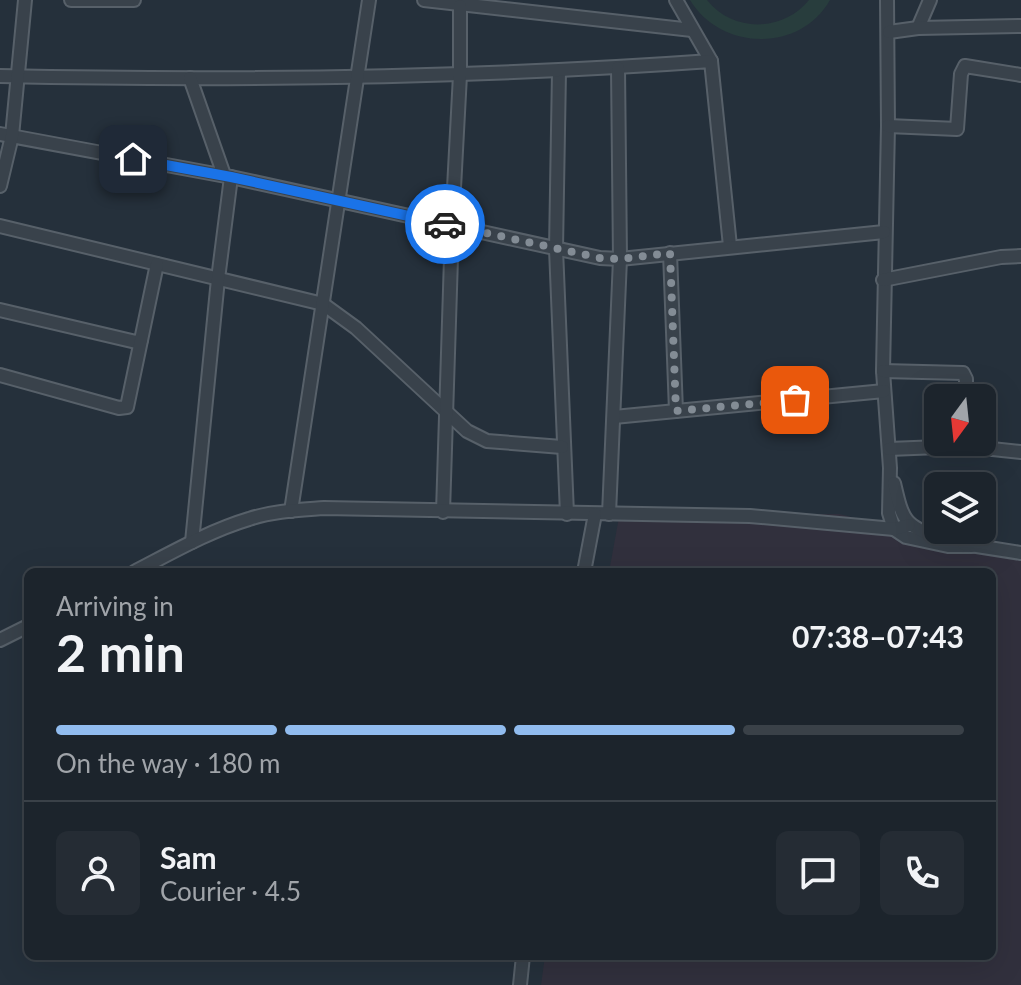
<!DOCTYPE html>
<html lang="en">
<head>
<meta charset="utf-8">
<style>
  :root { --surface:#1c242c; --page:#252c34; --text:#f1f3f6; --muted:#a0a4a9; --line:#3a4148; --accent:#91bcef }
  body { margin:0; font-family:Lato,sans-serif; background:var(--page); color:var(--text); height:100vh; display:flex; flex-direction:column; font-size:30px; white-space:nowrap }
  * { box-sizing:border-box; margin:0 }
  p { font-size:26px; color:var(--muted) }
  .icon { flex:none; width:44px; height:44px; fill:none; stroke:currentColor; stroke-width:2; stroke-linecap:round; stroke-linejoin:round }
  .map { position:relative; flex:1; overflow:hidden }
  .side { position:absolute; left:24px; top:568px; width:972px; height:392px; display:flex; flex-direction:column; background:var(--surface); border-radius:12px; box-shadow:0 8px 32px #0002,0 0 0 2px var(--line) }
  .side>* { flex:none }
  .needle { width:52px; rotate:195deg }
  .fabs { position:absolute; left:924px; top:384px; display:grid; gap:16px }
  .fabs a { display:grid; place-items:center; width:72px; height:72px; border-radius:12px; background:var(--surface); box-shadow:0 8px 32px #0002,0 0 0 2px var(--line); font-size:40px }
  .pin { position:absolute; display:grid; place-items:center; width:68px; height:68px; color:#fff; margin:-34px; border-radius:16px; box-shadow:0 4px 12px #0006 }
  .courier { position:absolute; display:grid; place-items:center; width:80px; height:80px; margin:-40px; border:6px solid #1a73e8; border-radius:50%; background:#fff; color:#222; box-shadow:0 2px 10px #0007 }
  .summary em { font-style:normal; font-weight:700 }
  .summary div { display:flex; flex-direction:column-reverse }
  .summary { display:flex; align-items:center; justify-content:space-between; height:136px; padding:0 32px }
  h1 { font-size:52px; font-weight:700; line-height:60px }
  .bar { display:grid; grid-template-columns:repeat(4,1fr); gap:12px 8px; align-content:center; height:96px; padding:0 32px }
  .bar i { height:10px; border-radius:6px; background:var(--line) }
  .bar .on { background:var(--accent) }
  .bar p { grid-column:span 4 }
  .line { display:flex; align-items:center; gap:20px; padding:0 32px; border-top:2px solid var(--line) }
  .line div { flex:1 }
  .round { display:grid; place-items:center; flex:none; width:84px; height:84px; border-radius:12px; background:var(--page) }
  .map>svg:first-child { display:block }
</style>
</head>
<body>
<div class="map">
<svg width="1021" height="985" viewBox="0 0 1021 985">
  <rect width="100%" height="100%" fill="#25303b"/>
  <path fill="#31303d" d="M 839,514 L 1021,558 L 1021,985 L 541,985 L 545,956 L 992,956 L 992,572 L 609,572 L 619,517 Z"/>
  <path fill="#283d3d" d="M 690,0 L 707,0 C 733,33 783,32 809,0 L 830,0 C 800,53 721,51 690,0 Z"/>
  <g fill="none" stroke-linecap="round" stroke-linejoin="round">
    <defs>
      <g id="minor">
        <path d="M 71,0 L 134,0"/>
        <path d="M 424,0 L 692,30"/>
        <path d="M 676,0 L 711,61"/>
        <path d="M 887,0 L 888,126 L 883,371 L 890,468 L 889,513 L 894,529 L 906,537 L 948,546 L 972,546"/>
        <path d="M 918,28 L 930,0"/>
        <path d="M 889,32 L 918,28 L 1021,26"/>
        <path d="M 559,71 L 556,249 L 567,514"/>
        <path d="M 0,76 C 237,81 474,78 711,61 L 730,246"/>
        <path d="M 190,78 L 224,175"/>
        <path d="M 888,126 L 957,129 L 961,74 L 965,66 L 1021,75"/>
        <path d="M 0,134 L 231,177 L 600,258 L 620,259 L 884,232"/>
        <path d="M 0,186 L 12,136 L 25,0"/>
        <path d="M 0,226 L 323,304 L 356,328 L 467,431 L 487,441 L 562,447"/>
        <path d="M 670,253 L 676,411"/>
        <path d="M 883,280 L 1001,257 L 1021,256"/>
        <path d="M 0,310 L 136,342 L 141,340"/>
        <path d="M 883,371 L 963,373 L 966,379 L 966,398"/>
        <path d="M 0,375 L 119,408 L 127,407 L 157,264"/>
        <path d="M 614,417 L 884,391"/>
        <path d="M 889,449 L 964,446 L 1021,452"/>
        <path d="M 894,483 C 902,517 903,527 939,537"/>
        <path d="M 291,511 L 369,0"/>
        <path d="M 443,512 L 452,226 L 460,75 L 460,6"/>
        <path d="M 609,514 L 620,259 L 618,68"/>
        <path d="M 192,542 L 218,279 L 231,177"/>
        <path d="M 964,544 L 1021,553"/>
        <path d="M 134,572 C 171,553 209,531 249,519 C 273,511 299,510 324,508 L 750,516 L 894,529 L 909,525"/>
        <path d="M 584,572 L 595,514"/>
        <path d="M 0,640 L 28,626"/>
        <path d="M 520,985 L 523,956"/>
      </g>
    </defs>
    <use href="#minor" stroke="#576069" stroke-width="16"/>
    <use href="#minor" stroke="#39424b" stroke-width="12"/>
  </g>
  <g fill="none" stroke-linecap="round" stroke-linejoin="round">
    <path stroke="#838c95" stroke-width="8" stroke-dasharray="0 14.4" d="M 445,224 L 600,258 L 620,259 L 670,253 L 676,411 L 795,400"/>
    <path stroke="#1a73e8" stroke-width="10" d="M 133,159 L 231,177 L 445,224"/>
  </g>
</svg>
<div class="fabs">
<a><svg class="needle" viewBox="-14 -14 28 28"><path d="M0-13l5 13h-10z" fill="#e53935"/><path d="M0 13l5-13h-10z" fill="#a0a4a9"/></svg></a>
<a><svg class="icon" aria-label="layers" viewBox="0 0 24 24"><path d="M12 4l9 5-9 5-9-5zM3 14l9 5 9-5"/></svg></a>
</div>
<div class="pin" style="left:795px;top:400px;background:#ea580c"><svg class="icon" aria-label="bag" viewBox="0 0 24 24"><path d="M5 8h14l-1 12H6zM9 8a3 3 0 0 1 6 0"/></svg></div>
<div class="pin" style="left:133px;top:159px;background:#1f2937"><svg class="icon" aria-label="home" viewBox="0 0 24 24"><path d="M3 11l9-7 9 7M6 9v11h12V9"/></svg></div>
<div class="courier" style="left:445px;top:224px"><svg class="icon" aria-label="car" viewBox="0 0 24 24"><path d="M5 17H2v-5l4-1 3-4h7l3 4 3 1v5h-3M9 17h6M6 11h13"/><circle cx="7" cy="17" r="2"/><circle cx="17" cy="17" r="2"/></svg></div>
<section class="side">
<div class="summary"><div><h1>2 min</h1><p>Arriving in</p></div><em>07:38–07:43</em></div>
<div class="bar"><i class="on"></i><i class="on"></i><i class="on"></i><i></i><p>On the way · 180 m</p></div>
<div class="line" style="height:144px"><a class="round"><svg class="icon" aria-label="person" viewBox="0 0 24 24"><circle cx="12" cy="8" r="4"/><path d="M4 21q1-7 8-7t8 7"/></svg></a><div><b>Sam</b><p>Courier · 4.5</p></div><a class="round"><svg class="icon" aria-label="chat" viewBox="0 0 24 24"><path d="M4 5h16v11H9l-5 4z"/></svg></a><a class="round"><svg class="icon" aria-label="phone" viewBox="0 0 24 24"><path d="M5 4h4l2 5-3 2q2 4 5 5l2-3 5 2v4C11 20 4 13 5 4z"/></svg></a></div>
</section>
</div>
</body>
</html>
